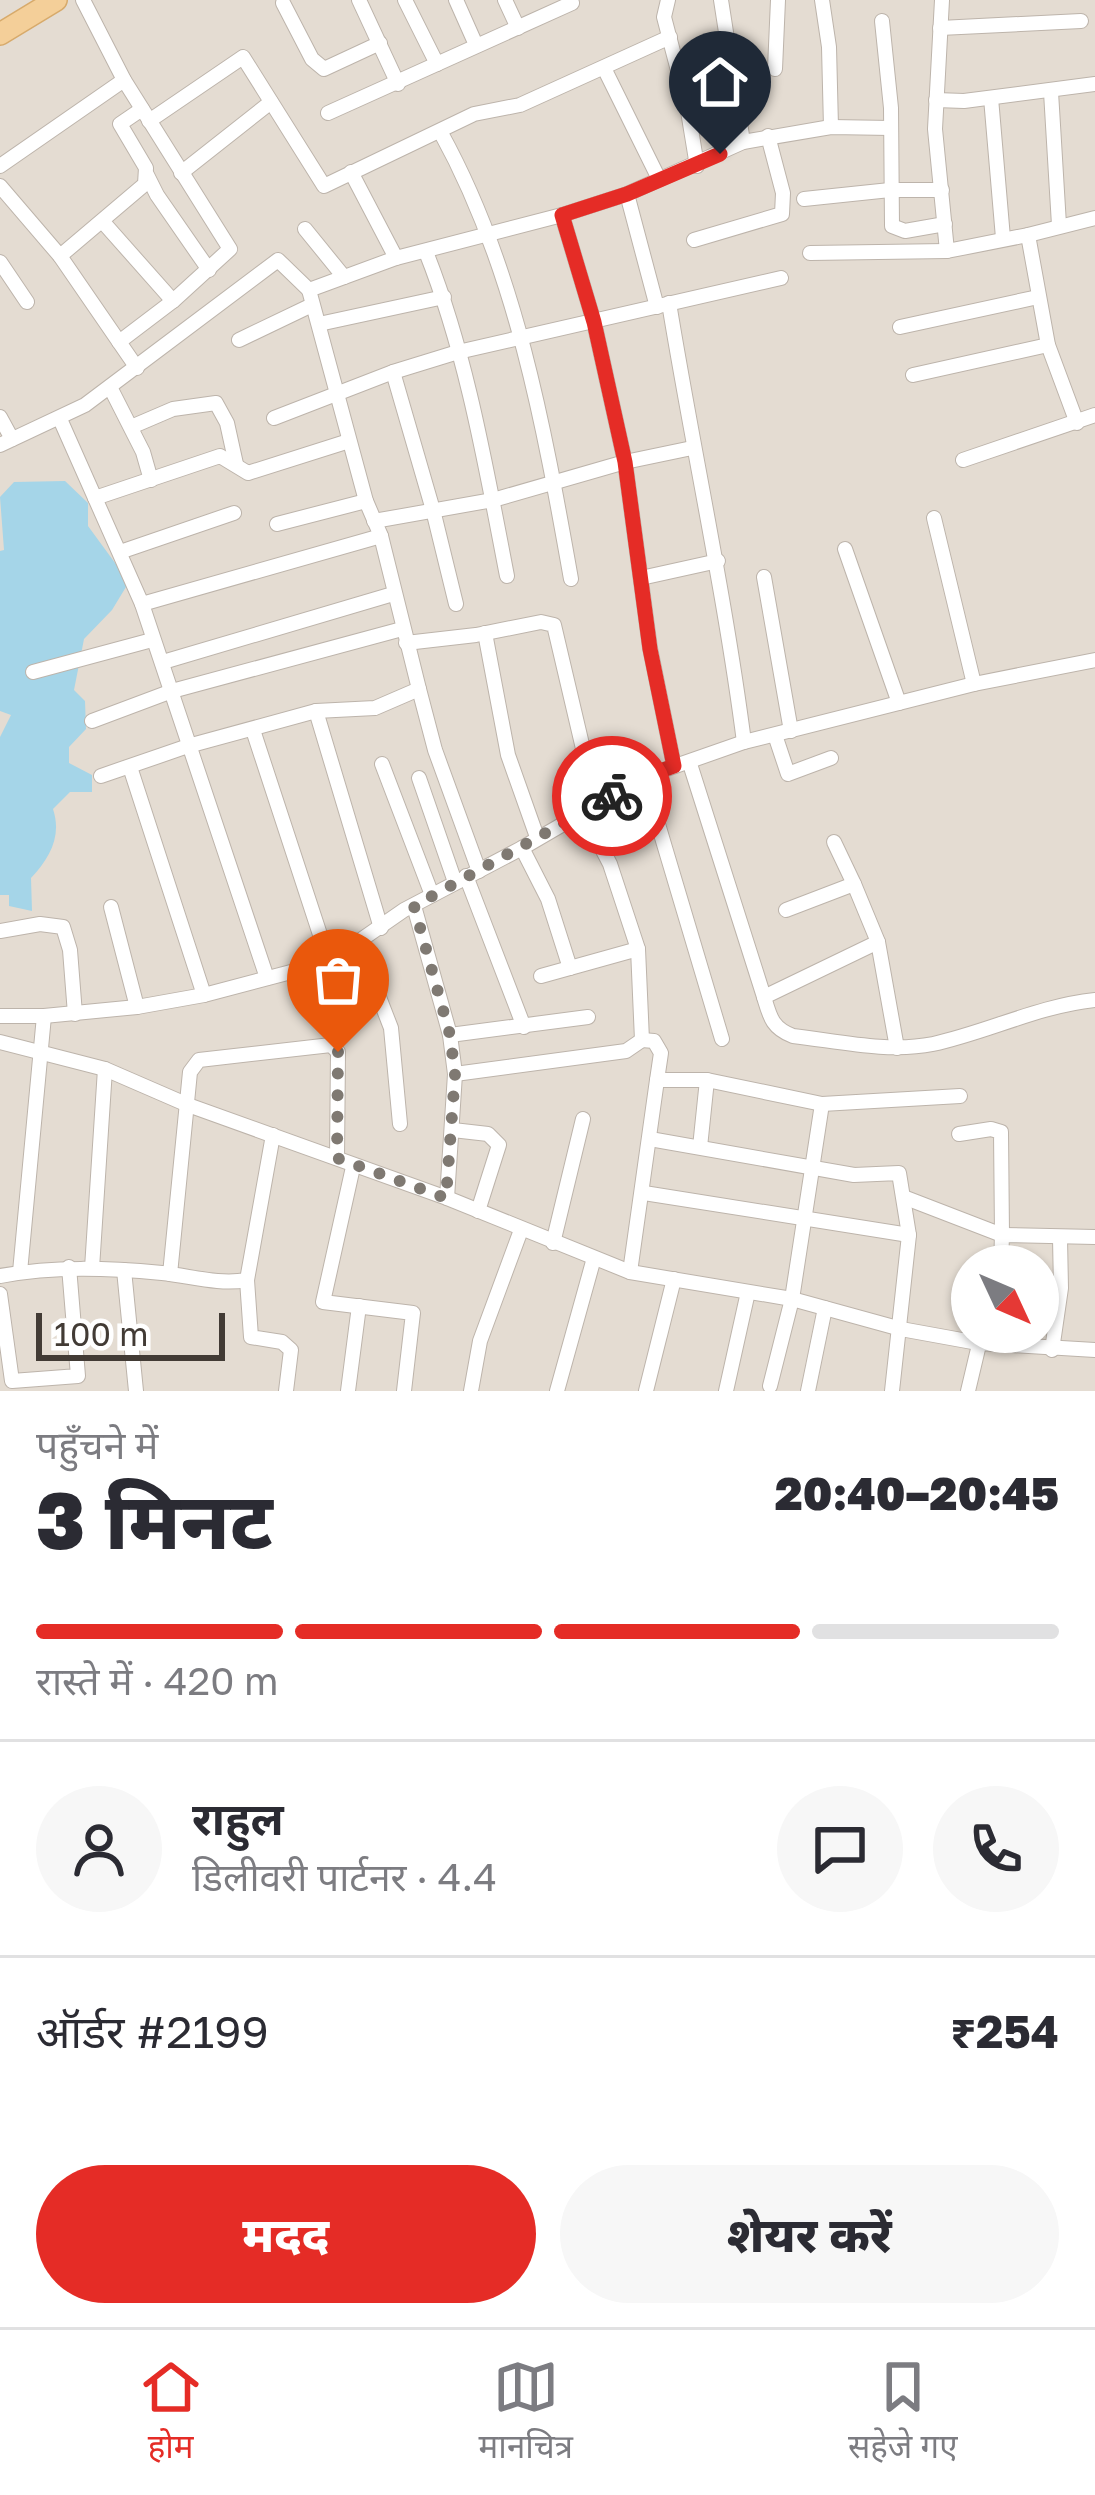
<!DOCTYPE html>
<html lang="hi">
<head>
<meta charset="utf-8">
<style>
  :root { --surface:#fff; --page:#f7f7f7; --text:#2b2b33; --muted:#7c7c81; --line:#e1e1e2; --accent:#e52c26 }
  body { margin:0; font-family:"Golos Text","Noto Sans Devanagari",sans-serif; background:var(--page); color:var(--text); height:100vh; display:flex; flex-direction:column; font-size:45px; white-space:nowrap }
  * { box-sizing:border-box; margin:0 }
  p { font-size:39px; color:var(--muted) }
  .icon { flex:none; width:66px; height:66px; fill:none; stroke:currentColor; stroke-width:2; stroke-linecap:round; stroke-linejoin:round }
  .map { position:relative; height:1391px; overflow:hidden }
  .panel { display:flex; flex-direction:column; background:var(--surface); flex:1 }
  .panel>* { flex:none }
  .needle { width:78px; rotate:134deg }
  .buttons { position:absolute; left:951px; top:1245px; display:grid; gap:24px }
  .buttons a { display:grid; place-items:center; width:108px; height:108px; border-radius:50%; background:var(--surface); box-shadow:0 3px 9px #0004; font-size:60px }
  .scale { position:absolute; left:36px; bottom:30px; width:189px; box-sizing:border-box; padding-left:12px; border:6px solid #423b35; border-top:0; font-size:33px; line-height:42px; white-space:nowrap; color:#423b35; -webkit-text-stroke:9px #fff; paint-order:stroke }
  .pin { position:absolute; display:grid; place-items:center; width:102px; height:102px; color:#fff; margin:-123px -51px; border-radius:50% 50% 50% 0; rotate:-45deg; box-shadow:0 0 12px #0007 }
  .pin .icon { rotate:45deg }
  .courier { position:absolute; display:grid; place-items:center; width:120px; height:120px; margin:-60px; border:9px solid #e52c26; border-radius:50%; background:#fff; color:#222; box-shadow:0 3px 15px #0007 }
  .summary em { font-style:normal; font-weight:800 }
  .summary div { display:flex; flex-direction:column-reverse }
  .summary { display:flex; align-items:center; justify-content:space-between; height:204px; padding:0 36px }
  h1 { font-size:78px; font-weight:800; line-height:90px }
  .bar { display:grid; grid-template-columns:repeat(4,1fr); gap:18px 12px; align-content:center; height:144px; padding:0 36px }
  .bar i { height:15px; border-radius:9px; background:var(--line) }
  .bar .active { background:var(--accent) }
  .bar p { grid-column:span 4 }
  .line { display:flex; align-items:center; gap:30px; padding:0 36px; border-top:3px solid var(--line) }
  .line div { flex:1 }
  .round { display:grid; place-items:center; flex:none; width:126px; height:126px; border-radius:63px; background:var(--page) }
  .action { display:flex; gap:24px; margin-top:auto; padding:24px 36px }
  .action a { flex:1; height:138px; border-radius:72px; background:var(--accent); color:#fff; font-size:48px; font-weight:800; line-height:138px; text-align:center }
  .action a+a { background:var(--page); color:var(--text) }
  .menu { display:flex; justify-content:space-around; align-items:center; height:168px; border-top:3px solid var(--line); background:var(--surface); font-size:33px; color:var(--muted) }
  .menu a { display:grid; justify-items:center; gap:6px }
  .menu .active { color:var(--accent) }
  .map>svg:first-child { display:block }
</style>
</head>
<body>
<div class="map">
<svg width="1095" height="1391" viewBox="0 0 1095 1391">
  <rect width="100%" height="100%" fill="#f0ebe4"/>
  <path fill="#e4dcd2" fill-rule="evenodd" d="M 0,0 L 1095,0 L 1095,1391 L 0,1391 ZM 972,1266 L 1038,1266 L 1038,1332 L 972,1332 Z"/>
  <path fill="#a5d5e8" d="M 65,481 L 88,503 L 88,526 L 129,582 L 112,610 L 84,639 L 74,690 L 85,701 L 86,729 L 69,747 L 69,763 L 92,775 L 92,792 L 70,792 L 53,809 C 62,836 50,858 31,878 L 32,911 L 9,906 L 9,895 L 0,895 L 0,737 L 11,715 L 0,711 L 0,551 L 4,550 L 0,497 L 14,482 Z"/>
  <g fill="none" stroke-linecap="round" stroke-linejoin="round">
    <defs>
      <g id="minor">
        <path d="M 83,0 L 124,80 L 230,249 L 173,301 L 119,342"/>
        <path d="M 359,0 L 398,84"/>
        <path d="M 405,0 L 437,64"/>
        <path d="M 456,0 L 476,45"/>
        <path d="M 505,0 L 518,28"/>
        <path d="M 668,0 L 664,17 L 687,105 L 697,166"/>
        <path d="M 721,0 L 743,142"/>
        <path d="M 822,0 L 829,47 L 831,127"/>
        <path d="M 942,0 L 935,129 L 947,251 L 1028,235 L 1048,345 L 1077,423"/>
        <path d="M 283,3 L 312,59 L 324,69 L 380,43"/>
        <path d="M 882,21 L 891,108 L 892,226 L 905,231 L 945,224"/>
        <path d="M 940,28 L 1081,21"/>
        <path d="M 604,68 L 659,179"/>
        <path d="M 775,69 L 778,0"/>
        <path d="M 1051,92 L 1059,225"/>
        <path d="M 991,98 L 1003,238"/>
        <path d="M 936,100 L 964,101 L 1095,84"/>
        <path d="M 328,113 L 572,3 L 571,0"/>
        <path d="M 149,121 L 243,57 L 324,186 L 474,114 L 520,105 L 670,37"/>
        <path d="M 441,133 C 516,269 544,427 571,579"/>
        <path d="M 0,166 L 124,80"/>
        <path d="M 351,172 L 396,258"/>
        <path d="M 181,173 L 271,102"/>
        <path d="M 147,175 L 157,195 L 209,270"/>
        <path d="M 0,186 L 60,256 L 137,368"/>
        <path d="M 627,194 L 657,307"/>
        <path d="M 804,199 L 890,190 L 942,190"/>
        <path d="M 562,215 L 594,322 L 625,462 L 650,648 L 674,766"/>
        <path d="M 103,222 L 173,301"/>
        <path d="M 305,229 L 344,277"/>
        <path d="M 1028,235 L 1095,218"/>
        <path d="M 694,240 L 782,214 L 783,193 L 768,136"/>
        <path d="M 426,252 C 467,355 486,468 507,576"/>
        <path d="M 810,253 L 947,251"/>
        <path d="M 60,256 L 145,184 L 146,168 L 120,124 L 142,109"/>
        <path d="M 0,262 L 27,302"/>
        <path d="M 669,303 C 693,450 725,595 744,742"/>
        <path d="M 319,324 L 444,297"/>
        <path d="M 900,327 L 1038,297"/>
        <path d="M 239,340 L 312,305"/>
        <path d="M 393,372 L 433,510 L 456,604"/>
        <path d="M 913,375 L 1048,345"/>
        <path d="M 110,387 L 143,452 L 151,480"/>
        <path d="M 0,417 L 12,439"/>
        <path d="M 274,418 L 393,372 L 458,352 L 781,278"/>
        <path d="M 60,419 L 142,604 L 267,978"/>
        <path d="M 131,427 L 173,409 L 216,403 L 227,423 L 236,464"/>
        <path d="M 0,445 L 85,405 L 278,260 L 309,290"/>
        <path d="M 963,460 L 1095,415"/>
        <path d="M 95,498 L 220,456 L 248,473 L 349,441"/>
        <path d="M 934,518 L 974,684"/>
        <path d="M 374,521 L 493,500 L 625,462 L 692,448"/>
        <path d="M 277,524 L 366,501"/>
        <path d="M 845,549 L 899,703"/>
        <path d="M 120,552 L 234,513"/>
        <path d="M 764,577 L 791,731"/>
        <path d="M 641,578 L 718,561"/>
        <path d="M 142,604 L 381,536"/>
        <path d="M 485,633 L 508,755 L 537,837"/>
        <path d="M 406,643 L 476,635 L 541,622 L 554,625 L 596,804"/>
        <path d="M 163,662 L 393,594"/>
        <path d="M 33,672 L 152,640"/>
        <path d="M 419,689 L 435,750 L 479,871"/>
        <path d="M 316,711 L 381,928"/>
        <path d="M 92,721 L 172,691 L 402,629"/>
        <path d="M 253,730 L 329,962"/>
        <path d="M 775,735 L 788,774 L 831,758"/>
        <path d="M 382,764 L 432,895"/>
        <path d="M 690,764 L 764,997 C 770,1017 772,1028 793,1036 C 838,1041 887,1053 933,1044 C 988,1032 1038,1006 1095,1000"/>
        <path d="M 130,767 L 204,995"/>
        <path d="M 101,776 L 188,746 L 316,711 L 375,708 L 419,689 L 381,536 L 366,501 L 309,290 L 396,258 L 562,215 L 627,194 L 743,142 L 831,127 L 891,128"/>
        <path d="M 644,777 L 722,1039"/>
        <path d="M 419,778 L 455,882"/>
        <path d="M 583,812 L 610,864 L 638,949 L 642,1040"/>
        <path d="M 834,842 L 854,884"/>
        <path d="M 522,848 L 548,899 L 570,968"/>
        <path d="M 466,876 L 524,1027"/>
        <path d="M 414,906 L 450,1035 L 455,1074 L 447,1198"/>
        <path d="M 111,907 L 137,1007"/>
        <path d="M 786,910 L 854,884 L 878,942 L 897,1048"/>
        <path d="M 0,931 L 40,924 L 63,927 L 70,950 L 75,1014"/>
        <path d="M 358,943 L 391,1028 L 400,1124"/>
        <path d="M 541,976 L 638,949"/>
        <path d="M 764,997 L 878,942"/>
        <path d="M 0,1016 L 44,1016 L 137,1007 L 204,995 L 329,962 L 404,910 L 522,848 L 644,777 L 744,742 L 974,684 L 1095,660"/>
        <path d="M 450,1035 L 588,1017"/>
        <path d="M 642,1040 L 654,1041 L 661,1053 L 657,1080"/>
        <path d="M 0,1042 L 105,1069 L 188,1105 L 447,1198 L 630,1272 L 792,1299 L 901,1329 L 978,1343 L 1095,1350"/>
        <path d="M 455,1074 L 626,1051 L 642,1040"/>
        <path d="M 453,1130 L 488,1134 L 499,1145 L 478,1211"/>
        <path d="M 650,1139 L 854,1175 L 899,1173 L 909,1235"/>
        <path d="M 700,1147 L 707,1080"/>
        <path d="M 353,1167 L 323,1302 L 413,1313 L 404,1391"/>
        <path d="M 644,1193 L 909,1235 L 892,1391"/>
        <path d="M 906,1198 L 1002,1235 L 1001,1132 L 991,1129 L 959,1134"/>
        <path d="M 553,1243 L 583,1119"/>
        <path d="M 1001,1266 L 1002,1235 L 1095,1237"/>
        <path d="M 92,1268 L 105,1069"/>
        <path d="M 124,1270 L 136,1391"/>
        <path d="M 20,1272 L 44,1016"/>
        <path d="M 630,1272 L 657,1080 L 707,1080 L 822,1104 L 960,1096"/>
        <path d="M 170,1274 L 190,1072 L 199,1060 L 331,1045 L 338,1052 L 337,1158"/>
        <path d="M 0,1276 C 55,1266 107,1268 162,1273 C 191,1276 218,1285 247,1280 L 273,1135"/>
        <path d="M 247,1280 L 251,1337 L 282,1342 L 291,1350 L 286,1391"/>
        <path d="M 0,1294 L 12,1381 L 78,1376 L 69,1267"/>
        <path d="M 1052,1350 L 1061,1288 L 1060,1238"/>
        <path d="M 770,1386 L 792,1299 L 822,1104"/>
        <path d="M 348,1391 L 359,1306"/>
        <path d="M 471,1391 L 480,1341 L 521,1230"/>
        <path d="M 557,1391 L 594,1258"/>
        <path d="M 646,1391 L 674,1279"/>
        <path d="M 726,1391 L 748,1292"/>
        <path d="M 808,1391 L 825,1308"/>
        <path d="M 968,1391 L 982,1332"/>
      </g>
      <path id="primary" d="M 0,34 L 56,0"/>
    </defs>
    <use href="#minor" stroke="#bdb4ab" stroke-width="16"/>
    <use href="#primary" stroke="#d7aa6b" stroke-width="24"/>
    <use href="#minor" stroke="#fff" stroke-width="14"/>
    <use href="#primary" stroke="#f4cf99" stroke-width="21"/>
  </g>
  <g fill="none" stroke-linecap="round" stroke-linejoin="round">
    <path stroke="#7f7972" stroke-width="12" stroke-dasharray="0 21.6" d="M 338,1052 L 337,1158 L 446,1198 L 455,1074 L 450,1035 L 414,906 L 612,796"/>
    <path stroke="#e52c26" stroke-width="15" d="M 612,796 L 644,777 L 674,766 L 650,649 L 625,462 L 594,322 L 562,215 L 627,194 L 720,154"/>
  </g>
</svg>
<div class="buttons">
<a><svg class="needle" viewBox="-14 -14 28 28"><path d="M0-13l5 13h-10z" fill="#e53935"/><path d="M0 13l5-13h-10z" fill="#7c7c81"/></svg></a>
</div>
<div class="scale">100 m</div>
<div class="pin" style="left:338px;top:1052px;background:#ea580c"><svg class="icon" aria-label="bag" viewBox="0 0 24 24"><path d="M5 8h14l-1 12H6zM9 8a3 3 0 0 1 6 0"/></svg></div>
<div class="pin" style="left:720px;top:154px;background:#1f2937"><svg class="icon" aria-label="home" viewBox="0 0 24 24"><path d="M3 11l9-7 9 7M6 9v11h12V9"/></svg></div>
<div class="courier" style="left:612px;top:796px"><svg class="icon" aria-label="bike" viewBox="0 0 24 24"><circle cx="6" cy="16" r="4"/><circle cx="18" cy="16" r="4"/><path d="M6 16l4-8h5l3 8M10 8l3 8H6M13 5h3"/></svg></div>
</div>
<section class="panel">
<div class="summary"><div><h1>3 मिनट</h1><p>पहुँचने में</p></div><em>20:40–20:45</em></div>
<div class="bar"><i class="active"></i><i class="active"></i><i class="active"></i><i></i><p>रास्ते में · 420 m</p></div>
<div class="line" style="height:216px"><a class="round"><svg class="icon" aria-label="person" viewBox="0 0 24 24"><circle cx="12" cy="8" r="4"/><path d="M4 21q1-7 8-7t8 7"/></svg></a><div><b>राहुल</b><p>डिलीवरी पार्टनर · 4.4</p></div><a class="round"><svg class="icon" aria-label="chat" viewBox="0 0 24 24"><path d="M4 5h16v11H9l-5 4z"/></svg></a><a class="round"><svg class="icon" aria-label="phone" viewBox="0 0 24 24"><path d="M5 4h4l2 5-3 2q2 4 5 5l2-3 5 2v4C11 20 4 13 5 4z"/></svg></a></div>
<div class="line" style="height:156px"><div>ऑर्डर #2199</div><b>₹254</b></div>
<div class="action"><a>मदद</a><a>शेयर करें</a></div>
</section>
<nav class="menu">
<a class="active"><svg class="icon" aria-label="home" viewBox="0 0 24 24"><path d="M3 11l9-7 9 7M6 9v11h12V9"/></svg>होम</a>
<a><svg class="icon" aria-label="map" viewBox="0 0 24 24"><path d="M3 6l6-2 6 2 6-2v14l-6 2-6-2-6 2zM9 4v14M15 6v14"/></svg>मानचित्र</a>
<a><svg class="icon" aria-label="saved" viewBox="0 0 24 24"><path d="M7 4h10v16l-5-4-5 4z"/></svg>सहेजे गए</a>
</nav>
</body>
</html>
